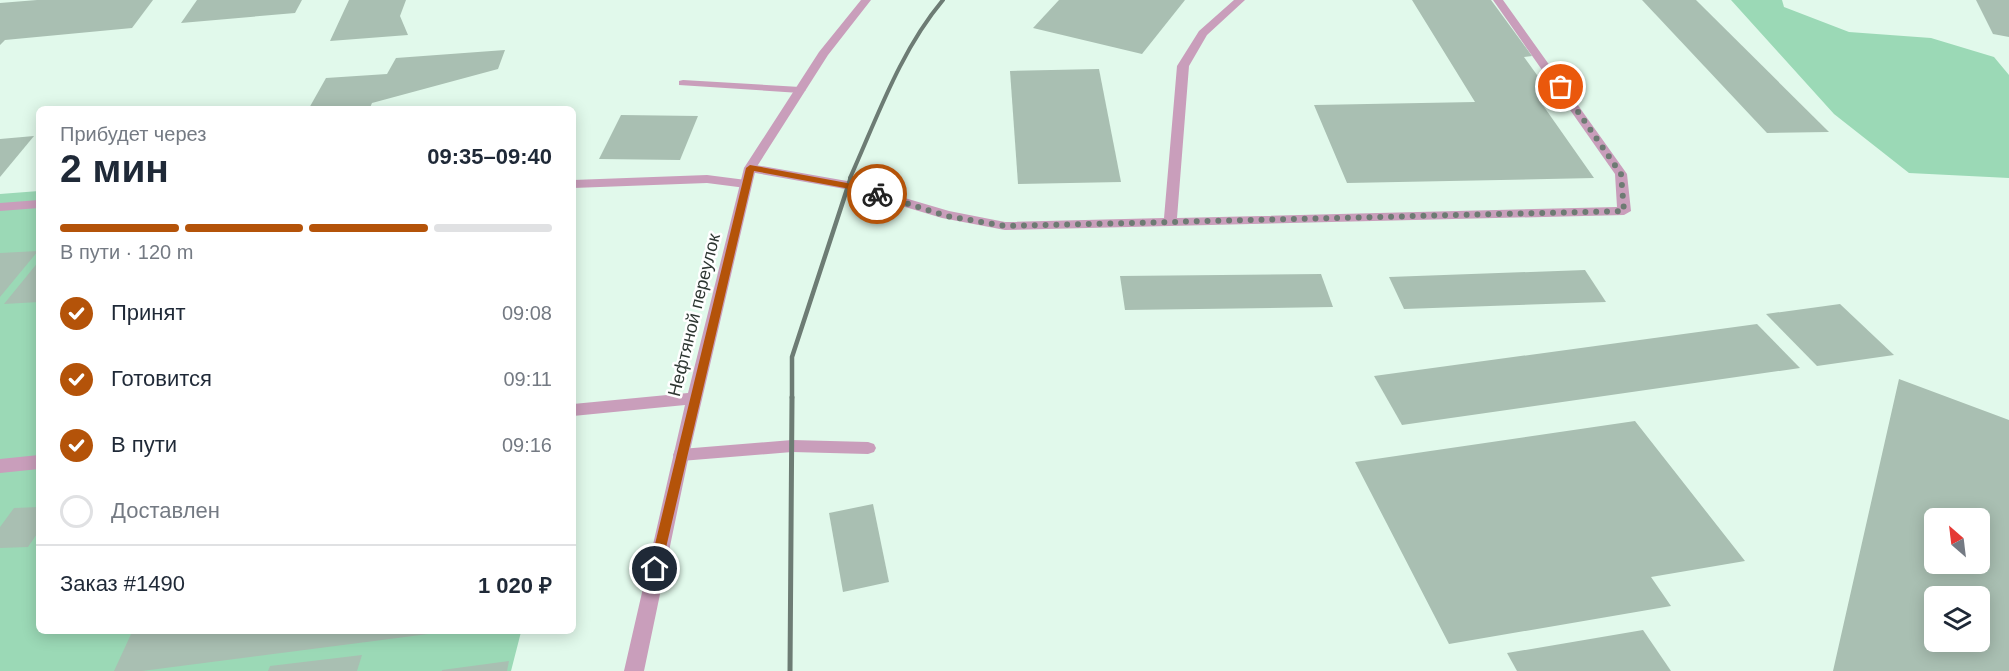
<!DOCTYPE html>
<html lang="ru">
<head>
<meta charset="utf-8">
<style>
  :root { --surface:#fff; --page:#f2f2f3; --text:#1f2937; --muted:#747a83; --line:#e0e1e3; --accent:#b45309 }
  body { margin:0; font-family:Arial,sans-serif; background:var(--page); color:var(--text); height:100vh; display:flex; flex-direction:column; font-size:22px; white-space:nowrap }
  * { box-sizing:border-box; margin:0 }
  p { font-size:20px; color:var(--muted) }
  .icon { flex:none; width:33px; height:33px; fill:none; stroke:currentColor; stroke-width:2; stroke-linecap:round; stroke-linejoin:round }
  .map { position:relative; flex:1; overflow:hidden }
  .side { position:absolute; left:36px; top:106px; width:540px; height:528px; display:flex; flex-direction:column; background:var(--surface); border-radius:9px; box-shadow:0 3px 15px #0003 }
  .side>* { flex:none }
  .needle { width:39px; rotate:332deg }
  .buttons { position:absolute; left:1924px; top:508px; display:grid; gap:12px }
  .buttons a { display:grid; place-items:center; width:66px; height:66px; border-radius:9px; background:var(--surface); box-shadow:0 3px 15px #0003; font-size:30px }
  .pin { position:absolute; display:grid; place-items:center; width:51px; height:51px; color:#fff; margin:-26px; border:3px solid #fff; border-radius:50%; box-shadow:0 2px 6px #0007 }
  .courier { position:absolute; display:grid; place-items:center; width:60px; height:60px; margin:-30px; border:4px solid #b45309; border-radius:50%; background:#fff; color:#222; box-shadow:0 2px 8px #0007 }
  .head em { font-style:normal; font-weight:700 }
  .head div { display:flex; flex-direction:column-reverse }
  .head { display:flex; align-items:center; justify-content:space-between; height:102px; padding:0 24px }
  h1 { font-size:39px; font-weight:700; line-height:45px }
  .bar { display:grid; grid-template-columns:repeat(4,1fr); gap:9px 6px; align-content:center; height:72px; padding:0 24px }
  .bar i { height:8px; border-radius:4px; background:var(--line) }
  .bar .active { background:var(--accent) }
  .bar p { grid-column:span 4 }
  .line { display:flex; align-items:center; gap:15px; padding:0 24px; border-top:2px solid var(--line) }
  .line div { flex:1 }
  ol { padding:0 24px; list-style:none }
  li { display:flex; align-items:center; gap:18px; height:66px }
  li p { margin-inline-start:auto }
  li .icon { padding:6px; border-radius:50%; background:var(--accent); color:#fff; stroke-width:4 }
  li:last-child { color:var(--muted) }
  li i { width:33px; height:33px; border:3px solid var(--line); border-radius:50% }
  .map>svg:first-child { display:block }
</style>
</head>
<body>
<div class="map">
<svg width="2009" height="671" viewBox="0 0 2009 671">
  <rect width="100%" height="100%" fill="#e1f9eb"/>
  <g fill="#9bd9b6">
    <path d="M 1731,0 L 1782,0 L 1784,7 L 1849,32 L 1931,38 L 1994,57 L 2009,75 L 2009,178 L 1909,173 L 1834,114 Z"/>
    <path d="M 39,191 L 39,632 L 521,632 L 511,671 L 0,671 L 0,194 Z"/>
  </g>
  <g fill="#a9bfb2" fill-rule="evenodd">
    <path d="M 37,0 L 153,0 L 132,28 L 5,40 L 0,45 L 0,3 Z"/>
    <path d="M 197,0 L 302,0 L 295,13 L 181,23 Z"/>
    <path d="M 349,0 L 406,0 L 400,16 L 408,35 L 330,41 Z"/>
    <path d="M 1059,0 L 1185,0 L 1142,54 L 1033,28 Z"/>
    <path d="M 1412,0 L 1491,0 L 1532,56 L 1524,57 L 1558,104 L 1542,104 L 1594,178 L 1347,183 L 1314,105 L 1475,102 Z"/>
    <path d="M 1642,0 L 1696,0 L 1829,132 L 1767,133 Z"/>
    <path d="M 1976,0 L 2009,0 L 2009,37 L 1993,34 Z"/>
    <path d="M 505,50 L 498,69 L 372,103 L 369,110 L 308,110 L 326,78 L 387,74 L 396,58 Z"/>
    <path d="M 1099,69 L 1121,182 L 1018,184 L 1010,71 Z"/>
    <path d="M 621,115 L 698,116 L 680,160 L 599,159 Z"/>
    <path d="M 34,136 L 0,177 L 0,139 Z"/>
    <path d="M 38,251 L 0,297 L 0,253 Z"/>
    <path d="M 39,261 L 39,302 L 4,304 Z"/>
    <path d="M 1585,270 L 1606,302 L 1404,309 L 1389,277 Z"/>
    <path d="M 1321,274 L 1333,307 L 1125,310 L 1120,276 Z"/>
    <path d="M 1840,304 L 1894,355 L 1817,366 L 1766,314 Z"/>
    <path d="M 1757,324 L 1800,368 L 1402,425 L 1374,376 Z"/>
    <path d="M 1899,379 L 2009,420 L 2009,671 L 1833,671 ZM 1935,519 L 1980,519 L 1980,564 L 1935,564 ZM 1935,597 L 1980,597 L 1980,642 L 1935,642 Z"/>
    <path d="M 1635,421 L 1745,561 L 1651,577 L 1671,606 L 1449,644 L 1355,462 Z"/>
    <path d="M 873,504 L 889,582 L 843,592 L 829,513 Z"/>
    <path d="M 39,507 L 39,531 L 28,547 L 0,548 L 0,527 L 14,508 Z"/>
    <path d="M 1643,630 L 1671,671 L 1517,671 L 1507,653 Z"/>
    <path d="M 132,632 L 436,632 L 436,633 L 142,671 L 114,671 Z"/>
    <path d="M 362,655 L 357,671 L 268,671 L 270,666 Z"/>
    <path d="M 509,661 L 507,671 L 442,671 L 442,670 Z"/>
  </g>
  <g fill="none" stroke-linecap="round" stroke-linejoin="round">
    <g fill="#c99ebb" fill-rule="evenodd">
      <path d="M 1234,0 L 1245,0 L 1207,35 L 1189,66 L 1177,218 L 1617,207 L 1615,174 L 1493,0 L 1503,0 L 1627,174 L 1631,211 L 1624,215 L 1005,230 L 942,218 L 845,189 L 750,172 L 744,168 L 750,164 L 847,181 L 949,211 L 1005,222 L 1164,218 L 1177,66 L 1199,31 Z"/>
      <path d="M 683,80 L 800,87 L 806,90 L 800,93 L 679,85 L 679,81 Z"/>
      <path d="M 707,175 L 746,180 L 752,184 L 746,188 L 707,183 L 573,188 L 573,180 Z"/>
      <path d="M 792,440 L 868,442 L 874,444 L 876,448 L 874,452 L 868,454 L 792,452 L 681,461 L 675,460 L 673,455 L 675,450 L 681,449 Z"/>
    </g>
    <g fill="#c99ebb" fill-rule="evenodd">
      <path d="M 861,0 L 871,0 L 828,55 L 756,168 L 689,455 L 644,671 L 624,671 L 685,405 L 573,416 L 573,404 L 688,393 L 744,168 L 819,52 Z"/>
      <path d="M 39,200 L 39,208 L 0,211 L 0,203 Z"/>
      <path d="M 39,455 L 39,469 L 0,473 L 0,459 Z"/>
    </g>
    <path stroke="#6d7c74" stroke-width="4" d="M 850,178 C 877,118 900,51 943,0"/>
    <path stroke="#6d7c74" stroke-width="4.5" d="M 792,398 L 792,357 L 851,177"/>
    <path stroke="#6d7c74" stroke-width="5" d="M 790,671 L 792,397"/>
  </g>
  <path fill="#b45309" d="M 750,165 L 847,183 L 881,194 L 877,197 L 845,188 L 754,171 L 661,569 L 655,574 L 649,569 L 746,168 Z"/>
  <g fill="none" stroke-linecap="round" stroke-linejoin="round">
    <path stroke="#6d7b73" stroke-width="6" stroke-dasharray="0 10.8" d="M 877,194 L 947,216 L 1005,226 L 1624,211 L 1621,174 L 1561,87"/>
  </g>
  <g text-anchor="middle" stroke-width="5" stroke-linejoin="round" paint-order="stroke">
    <g font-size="18" fill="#2e3732" stroke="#fff">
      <text transform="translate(694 315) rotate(-76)" y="6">Нефтяной переулок</text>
    </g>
  </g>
</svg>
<div class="buttons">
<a><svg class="needle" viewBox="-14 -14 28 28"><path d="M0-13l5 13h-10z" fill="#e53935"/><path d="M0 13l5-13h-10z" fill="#747a83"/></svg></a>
<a><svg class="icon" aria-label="layers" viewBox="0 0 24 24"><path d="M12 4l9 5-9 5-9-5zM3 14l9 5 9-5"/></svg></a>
</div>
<div class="pin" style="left:1561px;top:87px;background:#ea580c"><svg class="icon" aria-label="bag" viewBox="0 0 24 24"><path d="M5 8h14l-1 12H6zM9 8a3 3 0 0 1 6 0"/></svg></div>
<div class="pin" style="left:655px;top:569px;background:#1f2937"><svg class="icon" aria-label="home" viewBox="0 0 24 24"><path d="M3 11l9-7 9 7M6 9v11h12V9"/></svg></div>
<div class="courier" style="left:877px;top:194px"><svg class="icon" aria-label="bike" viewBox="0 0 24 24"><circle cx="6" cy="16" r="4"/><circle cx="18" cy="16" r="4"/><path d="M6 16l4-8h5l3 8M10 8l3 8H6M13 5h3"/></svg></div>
<section class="side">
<div class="head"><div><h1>2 мин</h1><p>Прибудет через</p></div><em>09:35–09:40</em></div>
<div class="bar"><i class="active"></i><i class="active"></i><i class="active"></i><i></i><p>В пути · 120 m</p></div>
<ol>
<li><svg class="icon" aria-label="check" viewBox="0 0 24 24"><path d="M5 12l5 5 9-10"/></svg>Принят<p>09:08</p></li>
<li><svg class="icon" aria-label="check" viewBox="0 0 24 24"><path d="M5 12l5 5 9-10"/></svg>Готовится<p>09:11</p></li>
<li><svg class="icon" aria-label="check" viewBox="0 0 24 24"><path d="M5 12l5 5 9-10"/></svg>В пути<p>09:16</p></li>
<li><i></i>Доставлен</li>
</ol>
<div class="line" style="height:78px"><div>Заказ #1490</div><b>1 020 ₽</b></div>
</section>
</div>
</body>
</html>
